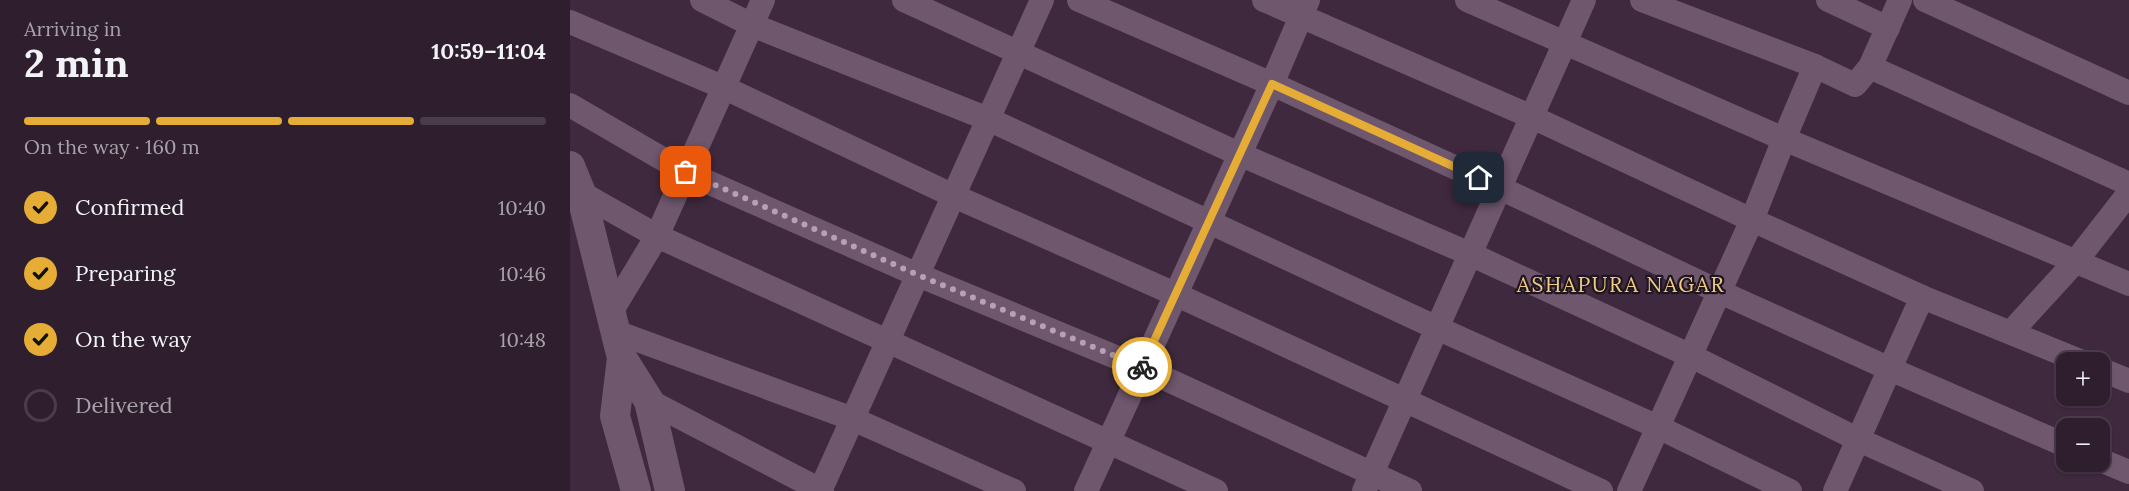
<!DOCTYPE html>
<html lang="en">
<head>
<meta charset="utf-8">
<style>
  :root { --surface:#2f1f2e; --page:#3b2c3a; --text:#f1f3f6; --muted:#a7a2aa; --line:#4a3d4a; --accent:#e5ad36 }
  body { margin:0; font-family:Lora,serif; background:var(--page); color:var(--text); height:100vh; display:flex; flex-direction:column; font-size:22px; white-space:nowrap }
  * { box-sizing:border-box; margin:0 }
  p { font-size:20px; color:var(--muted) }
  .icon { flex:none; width:33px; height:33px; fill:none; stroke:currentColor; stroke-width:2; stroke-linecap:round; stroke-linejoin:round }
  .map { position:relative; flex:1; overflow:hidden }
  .sheet { display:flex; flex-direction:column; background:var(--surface); width:570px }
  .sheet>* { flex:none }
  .controls { position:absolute; left:1486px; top:352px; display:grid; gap:12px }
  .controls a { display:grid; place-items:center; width:54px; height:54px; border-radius:12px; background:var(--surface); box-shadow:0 2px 4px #0004,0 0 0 2px var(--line); font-size:30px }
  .pin { position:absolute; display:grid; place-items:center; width:51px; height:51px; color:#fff; margin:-26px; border-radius:12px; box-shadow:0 3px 9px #0006 }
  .courier { position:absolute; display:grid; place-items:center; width:60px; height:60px; margin:-30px; border:4px solid #e5ad36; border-radius:50%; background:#fff; color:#222; box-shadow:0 2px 8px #0007 }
  .headline em { font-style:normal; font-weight:700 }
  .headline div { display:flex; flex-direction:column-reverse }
  .headline { display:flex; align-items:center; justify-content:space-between; height:102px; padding:0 24px }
  h1 { font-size:39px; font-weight:700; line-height:45px }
  .bar { display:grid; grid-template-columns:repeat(4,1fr); gap:9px 6px; align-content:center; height:72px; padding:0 24px }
  .bar i { height:8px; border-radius:4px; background:var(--line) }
  .bar .on { background:var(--accent) }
  .bar p { grid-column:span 4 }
  ol { padding:0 24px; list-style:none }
  li { display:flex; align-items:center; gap:18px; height:66px }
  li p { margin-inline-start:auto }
  li .icon { padding:6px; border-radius:50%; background:var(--accent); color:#111; stroke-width:4 }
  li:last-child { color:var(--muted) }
  li i { width:33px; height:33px; border:3px solid var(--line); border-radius:50% }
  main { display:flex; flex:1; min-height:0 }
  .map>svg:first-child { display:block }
</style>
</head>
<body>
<main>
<section class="sheet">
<div class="headline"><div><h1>2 min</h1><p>Arriving in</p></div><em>10:59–11:04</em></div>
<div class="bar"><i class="on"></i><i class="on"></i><i class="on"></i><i></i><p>On the way · 160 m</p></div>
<ol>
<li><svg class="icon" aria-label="check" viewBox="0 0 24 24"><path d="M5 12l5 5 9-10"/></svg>Confirmed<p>10:40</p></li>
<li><svg class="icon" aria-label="check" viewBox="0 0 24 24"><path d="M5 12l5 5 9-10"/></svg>Preparing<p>10:46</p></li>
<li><svg class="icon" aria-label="check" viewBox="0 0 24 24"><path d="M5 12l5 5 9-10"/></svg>On the way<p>10:48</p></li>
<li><i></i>Delivered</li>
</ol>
</section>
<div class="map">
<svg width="1559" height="491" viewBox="0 0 1559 491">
  <rect width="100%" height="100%" fill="#3f293e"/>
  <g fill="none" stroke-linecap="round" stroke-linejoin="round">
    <g stroke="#6f576e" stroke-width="24">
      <path d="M 132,0 L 182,25 L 418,119 L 867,328 L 1088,427 L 1220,491"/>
      <path d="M 334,0 L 669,154 L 900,254 L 1121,356 L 1289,440 L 1402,491"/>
      <path d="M 509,0 L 702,84 L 930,188 L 1150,292 L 1320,369 L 1497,446"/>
      <path d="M 694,0 L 962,117 L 1182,220 L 1352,297 L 1515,363"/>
      <path d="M 897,0 L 1214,139 L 1559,284"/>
      <path d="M 1072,0 L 1245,66 L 1285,85 L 1300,67 L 1330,0"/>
      <path d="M 1258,0 L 1318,28"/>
      <path d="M 1355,0 L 1559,93"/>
      <path d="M 0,22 L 155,88 L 384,196 L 605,294 L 1031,491"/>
      <path d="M 1300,67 L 1559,184"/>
      <path d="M 0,105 L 115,172 L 348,275 L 572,368 L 840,491"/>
      <path d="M 11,193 L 87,236 L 646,491"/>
      <path d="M 41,312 L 87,236 L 193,0"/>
      <path d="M 46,332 L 283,419 L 444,491"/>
      <path d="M 1441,332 L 1506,261 L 1559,193"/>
      <path d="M 1530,369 L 1559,381"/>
      <path d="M 79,401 L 252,491"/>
      <path d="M 1530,460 L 1559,472"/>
      <path d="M 250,491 L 472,0"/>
      <path d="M 516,491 L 702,84 L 738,0"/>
      <path d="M 794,491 L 1014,0"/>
      <path d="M 1059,491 L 1182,220 L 1214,139 L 1245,66"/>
      <path d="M 1265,491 L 1352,297"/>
    </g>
    <g stroke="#6f576e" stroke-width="30">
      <path d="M 0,166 L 11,193 L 52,358 L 45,416 L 66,491"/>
      <path d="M 52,358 L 79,401 L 100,491"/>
    </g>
  </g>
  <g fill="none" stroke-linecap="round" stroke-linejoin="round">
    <path stroke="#b5a3b3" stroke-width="6" stroke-dasharray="0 10.8" d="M 116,172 L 348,275 L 572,367"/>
    <path stroke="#e5ad36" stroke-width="8" d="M 572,367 L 702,84 L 909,178"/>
  </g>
  <g text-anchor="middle" stroke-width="4.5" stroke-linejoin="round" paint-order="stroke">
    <g font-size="21" letter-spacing="1.5" fill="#f1ca83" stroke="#20161f">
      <text x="1051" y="292">ASHAPURA NAGAR</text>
    </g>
  </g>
</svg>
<div class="controls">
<a>+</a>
<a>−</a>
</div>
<div class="pin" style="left:116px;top:172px;background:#ea580c"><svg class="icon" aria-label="bag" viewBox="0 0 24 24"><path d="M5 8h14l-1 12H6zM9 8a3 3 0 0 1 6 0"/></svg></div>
<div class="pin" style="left:909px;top:178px;background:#1f2937"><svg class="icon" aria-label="home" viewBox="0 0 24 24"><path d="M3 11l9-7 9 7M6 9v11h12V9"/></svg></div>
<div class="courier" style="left:572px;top:367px"><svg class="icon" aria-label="bike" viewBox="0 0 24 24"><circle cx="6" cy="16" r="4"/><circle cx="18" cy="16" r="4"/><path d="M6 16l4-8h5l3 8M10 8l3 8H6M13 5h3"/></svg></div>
</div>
</main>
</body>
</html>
